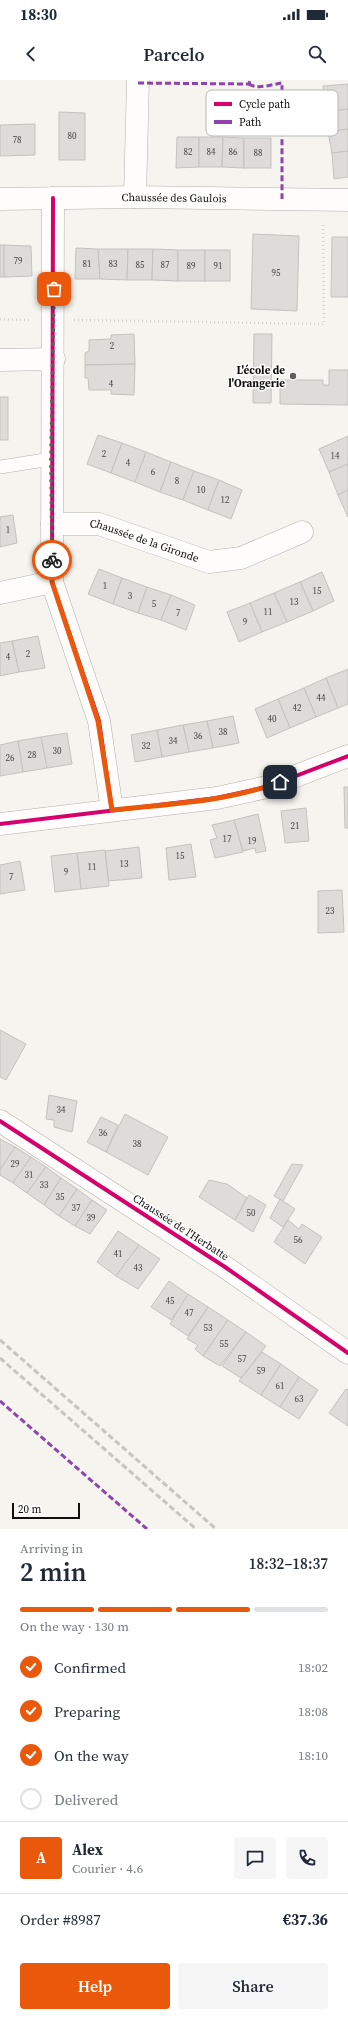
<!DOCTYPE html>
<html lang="en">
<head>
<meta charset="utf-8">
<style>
  :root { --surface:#fff; --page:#f6f6f7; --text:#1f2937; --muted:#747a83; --line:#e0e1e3; --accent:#ea580c }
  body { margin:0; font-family:"Source Serif 4",serif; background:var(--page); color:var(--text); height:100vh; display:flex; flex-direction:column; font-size:15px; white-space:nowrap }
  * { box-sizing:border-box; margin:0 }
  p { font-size:13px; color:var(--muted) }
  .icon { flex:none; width:22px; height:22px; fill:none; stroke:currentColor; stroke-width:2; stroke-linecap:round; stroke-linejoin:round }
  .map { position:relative; height:1449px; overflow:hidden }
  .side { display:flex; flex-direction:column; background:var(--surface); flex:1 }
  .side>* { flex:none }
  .scale { position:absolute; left:12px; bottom:10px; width:68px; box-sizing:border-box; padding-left:4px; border:2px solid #100f0c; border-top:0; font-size:11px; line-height:14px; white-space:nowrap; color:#100f0c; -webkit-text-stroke:3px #fff; paint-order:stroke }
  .pin { position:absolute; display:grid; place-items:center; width:34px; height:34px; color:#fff; margin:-17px; border-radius:8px; box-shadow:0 2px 6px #0006 }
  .courier { position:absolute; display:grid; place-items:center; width:40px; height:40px; margin:-20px; border:3px solid #ea580c; border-radius:50%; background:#fff; color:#222; box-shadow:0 1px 5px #0007 }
  .head em { font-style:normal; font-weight:600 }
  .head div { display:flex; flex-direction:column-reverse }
  .head { display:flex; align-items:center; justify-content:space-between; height:68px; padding:0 20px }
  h1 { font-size:26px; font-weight:600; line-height:30px }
  .bar { display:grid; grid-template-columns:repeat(4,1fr); gap:6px 4px; align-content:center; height:48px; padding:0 20px }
  .bar i { height:5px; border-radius:3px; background:var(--line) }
  .bar .selected { background:var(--accent) }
  .bar p { grid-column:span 4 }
  .line { display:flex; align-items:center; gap:10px; padding:0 20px; border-top:1px solid var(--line) }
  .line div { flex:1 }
  .round { display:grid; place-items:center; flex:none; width:42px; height:42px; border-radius:4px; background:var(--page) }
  ol { padding:0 20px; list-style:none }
  li { display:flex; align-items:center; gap:12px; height:44px }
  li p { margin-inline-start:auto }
  li .icon { padding:4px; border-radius:50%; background:var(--accent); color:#fff; stroke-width:4 }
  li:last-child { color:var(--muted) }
  li i { width:22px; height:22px; border:2px solid var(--line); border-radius:50% }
  .primary-button { display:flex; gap:8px; margin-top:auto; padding:8px 20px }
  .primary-button a { flex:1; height:46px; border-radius:4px; background:var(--accent); color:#fff; font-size:16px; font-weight:600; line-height:46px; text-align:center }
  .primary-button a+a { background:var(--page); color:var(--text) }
  .status { display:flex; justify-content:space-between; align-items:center; height:28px; padding:0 20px; background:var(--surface); direction:ltr }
  .status svg { height:11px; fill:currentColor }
  header { display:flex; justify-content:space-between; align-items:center; height:52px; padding:0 20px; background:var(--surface); font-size:18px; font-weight:600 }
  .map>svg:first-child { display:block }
</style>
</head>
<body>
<div class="status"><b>18:30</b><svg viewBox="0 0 49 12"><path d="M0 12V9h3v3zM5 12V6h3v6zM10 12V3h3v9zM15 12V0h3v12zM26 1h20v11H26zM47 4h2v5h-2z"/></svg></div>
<header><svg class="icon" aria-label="back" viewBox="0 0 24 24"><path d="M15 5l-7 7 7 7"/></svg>Parcelo<svg class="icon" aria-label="search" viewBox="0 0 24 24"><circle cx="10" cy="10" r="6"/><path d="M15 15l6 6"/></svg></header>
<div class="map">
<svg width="348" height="1449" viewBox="0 0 348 1449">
  <rect width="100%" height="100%" fill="#f5f4ee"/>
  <g fill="#dddcd8" stroke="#c4c2be">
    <path d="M 348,4 L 348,29 L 326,32 L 323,6 Z"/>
    <path d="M 348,29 L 348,49 L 328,52 L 326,32 Z"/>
    <path d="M 59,32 L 85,33 L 85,80 L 59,80 Z"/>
    <path d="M 35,44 L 35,75 L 0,76 L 0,45 Z"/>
    <path d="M 348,49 L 348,71 L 332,73 L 328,52 Z"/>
    <path d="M 177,57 L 199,57 L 199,87 L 176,88 Z"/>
    <path d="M 199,57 L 223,57 L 222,87 L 199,87 Z"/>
    <path d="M 223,57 L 244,58 L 244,88 L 222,87 Z"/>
    <rect x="244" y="58" width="27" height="30"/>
    <path d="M 348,71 L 348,97 L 334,99 L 332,73 Z"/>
    <path d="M 253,154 L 299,156 L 297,231 L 251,229 Z"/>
    <path d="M 332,157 L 348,157 L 348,217 L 331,217 Z"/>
    <rect x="0" y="165" width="4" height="32"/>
    <path d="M 4,165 L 31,166 L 32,196 L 4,197 Z"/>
    <path d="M 76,168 L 98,169 L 100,199 L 75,199 Z"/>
    <path d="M 98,169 L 128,169 L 127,200 L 100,199 Z"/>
    <path d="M 128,169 L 153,169 L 152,200 L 127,200 Z"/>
    <path d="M 153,169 L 178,170 L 178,201 L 152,200 Z"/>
    <rect x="178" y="170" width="27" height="31"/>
    <rect x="205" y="170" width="25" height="31"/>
    <path d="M 134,254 L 135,284 L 85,285 L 85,273 L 89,271 L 89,260 L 111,259 L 111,255 Z"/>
    <path d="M 254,254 L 272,254 L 271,323 L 253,323 Z"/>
    <path d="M 135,284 L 134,315 L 111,314 L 111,310 L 89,310 L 88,298 L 85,298 L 85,285 Z"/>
    <path d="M 329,290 L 348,290 L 348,325 L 280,324 L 280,300 L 323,300 L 323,305 L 329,305 Z"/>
    <rect x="0" y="317" width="8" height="43"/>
    <path d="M 98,355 L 122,363 L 111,393 L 87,384 Z"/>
    <path d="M 348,356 L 348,384 L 329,392 L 319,369 Z"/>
    <path d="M 122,363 L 146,372 L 135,402 L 111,393 Z"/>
    <path d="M 146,372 L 171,382 L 160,412 L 135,402 Z"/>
    <path d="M 171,382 L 194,391 L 183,420 L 160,412 Z"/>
    <path d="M 348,384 L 348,410 L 338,415 L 329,392 Z"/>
    <path d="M 194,391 L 219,400 L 208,430 L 183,420 Z"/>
    <path d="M 219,400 L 242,410 L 231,439 L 208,430 Z"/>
    <path d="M 348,410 L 348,437 L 338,415 Z"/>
    <path d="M 13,435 L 17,463 L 0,467 L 0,437 Z"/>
    <path d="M 99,489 L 122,498 L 113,524 L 88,514 Z"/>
    <path d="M 322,492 L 334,521 L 313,531 L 300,502 Z"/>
    <path d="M 122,498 L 147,507 L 138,533 L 113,524 Z"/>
    <path d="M 300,502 L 313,531 L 287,542 L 274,513 Z"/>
    <path d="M 147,507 L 171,515 L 161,540 L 138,533 Z"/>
    <path d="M 274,513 L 287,542 L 262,552 L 250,523 Z"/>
    <path d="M 171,515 L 195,525 L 186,550 L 161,540 Z"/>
    <path d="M 250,523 L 262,552 L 239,562 L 227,532 Z"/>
    <path d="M 38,556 L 45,588 L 19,592 L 12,561 Z"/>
    <path d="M 12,561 L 19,592 L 0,596 L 0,563 Z"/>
    <path d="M 348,589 L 348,624 L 338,628 L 326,598 Z"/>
    <path d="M 326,598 L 338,628 L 316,637 L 304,608 Z"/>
    <path d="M 304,608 L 316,637 L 290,648 L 278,619 Z"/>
    <path d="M 278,619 L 290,648 L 267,658 L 255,629 Z"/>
    <path d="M 233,636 L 239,663 L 213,668 L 207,641 Z"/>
    <path d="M 207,641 L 213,668 L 189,672 L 183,645 Z"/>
    <path d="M 183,645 L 189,672 L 162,677 L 157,650 Z"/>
    <path d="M 157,650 L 162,677 L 135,682 L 131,655 Z"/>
    <path d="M 67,653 L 72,684 L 47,688 L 41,657 Z"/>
    <path d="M 41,657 L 47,688 L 23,692 L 18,661 Z"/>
    <path d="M 18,661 L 23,692 L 0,696 L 0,665 Z"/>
    <path d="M 344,707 L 348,707 L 348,748 L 345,748 Z"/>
    <path d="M 306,728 L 309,761 L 285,763 L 281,731 Z"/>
    <path d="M 258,734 L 266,771 L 256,773 L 255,768 L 243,771 L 234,740 Z"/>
    <path d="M 234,740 L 243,772 L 215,778 L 210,760 L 217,758 L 212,745 Z"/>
    <path d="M 191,764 L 196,797 L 169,800 L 166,768 Z"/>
    <path d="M 139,767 L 142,798 L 108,801 L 105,771 Z"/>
    <path d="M 105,770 L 109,806 L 81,809 L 77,773 Z"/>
    <path d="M 77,773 L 81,809 L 55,812 L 51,776 Z"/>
    <path d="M 20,781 L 25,810 L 0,814 L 0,785 Z"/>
    <path d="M 342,810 L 344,852 L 318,853 L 318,811 Z"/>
    <path d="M 0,950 L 26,964 L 6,1000 L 0,997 Z"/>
    <path d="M 49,1015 L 77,1021 L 72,1052 L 54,1047 L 54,1040 L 46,1039 Z"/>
    <path d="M 125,1034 L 168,1057 L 148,1095 L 106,1072 Z"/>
    <path d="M 101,1037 L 118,1045 L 106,1072 L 87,1062 Z"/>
    <path d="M 0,1059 L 15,1067 L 0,1090 Z"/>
    <path d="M 15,1067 L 31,1077 L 13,1103 L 0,1095 L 0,1090 Z"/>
    <path d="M 31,1077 L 46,1087 L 27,1113 L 13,1103 Z"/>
    <path d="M 292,1084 L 303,1085 L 283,1121 L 274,1116 Z"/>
    <path d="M 46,1087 L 61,1098 L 44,1125 L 27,1113 Z"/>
    <path d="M 61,1098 L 77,1109 L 59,1136 L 44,1125 Z"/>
    <path d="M 209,1100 L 227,1104 L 247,1118 L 235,1140 L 199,1117 Z"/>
    <path d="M 77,1109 L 92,1120 L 75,1146 L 59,1136 Z"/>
    <path d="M 249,1115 L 266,1125 L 253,1152 L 235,1140 Z"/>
    <path d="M 280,1119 L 295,1129 L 283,1147 L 270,1138 Z"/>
    <path d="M 92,1120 L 107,1130 L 90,1154 L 75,1146 Z"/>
    <path d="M 288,1140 L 299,1149 L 302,1144 L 322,1157 L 305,1184 L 274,1162 Z"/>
    <path d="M 118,1151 L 139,1165 L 116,1196 L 97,1182 Z"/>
    <path d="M 139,1165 L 160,1179 L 138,1209 L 116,1196 Z"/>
    <path d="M 169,1201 L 189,1215 L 171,1240 L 151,1227 Z"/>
    <path d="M 188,1214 L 208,1227 L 188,1256 L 170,1244 Z"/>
    <path d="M 208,1227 L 228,1240 L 203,1276 L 195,1269 L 198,1265 L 187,1259 Z"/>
    <path d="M 228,1240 L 246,1252 L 220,1286 L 203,1276 Z"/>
    <path d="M 246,1252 L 266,1266 L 241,1298 L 222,1286 Z"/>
    <path d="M 262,1272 L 281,1284 L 261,1315 L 239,1301 Z"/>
    <path d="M 281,1284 L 299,1297 L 280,1327 L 261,1315 Z"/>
    <path d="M 299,1297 L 318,1310 L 299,1339 L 280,1327 Z"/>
    <path d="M 346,1309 L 348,1310 L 348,1346 L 329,1333 Z"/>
  </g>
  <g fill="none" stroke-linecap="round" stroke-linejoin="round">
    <defs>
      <path id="service" d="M 0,387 L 51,379"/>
      <g id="minor">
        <path d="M 135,117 L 138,0"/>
        <path d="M 53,118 L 52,502 L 99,641 L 112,730"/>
        <path id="s1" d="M 0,119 L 135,117 L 348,120"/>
        <path d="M 0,280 L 54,279"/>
        <path id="s2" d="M 52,444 L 99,444 L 209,482 L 241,478 L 302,452"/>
        <path d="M 0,513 L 52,502"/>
        <path d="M 0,744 L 217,718 L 267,707 L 348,676"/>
        <path d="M 0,1041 L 225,1187 L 348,1273"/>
      </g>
    </defs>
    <use href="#service" stroke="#b1b0ac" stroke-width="14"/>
    <use href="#minor" stroke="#b1b0ac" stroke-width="23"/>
    <g stroke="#d4d3d1" stroke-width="2.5" stroke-dasharray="1 3" stroke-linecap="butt">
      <path d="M 0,239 L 29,240"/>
      <path d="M 74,240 L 324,244 L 323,143"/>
    </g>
    <use href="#service" stroke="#fefdfc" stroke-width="13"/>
    <use href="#minor" stroke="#fefdfc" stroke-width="22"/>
    <g stroke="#c5c5c4" stroke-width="3" stroke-dasharray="6 3" stroke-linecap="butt">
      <path d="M 0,1260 L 216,1449"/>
      <path d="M 0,1278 L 196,1449"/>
    </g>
    <g stroke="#8e44ad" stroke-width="3" stroke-dasharray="6 3" stroke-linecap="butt">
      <path d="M 138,3 L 249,4 L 250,0"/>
      <path d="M 249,4 C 257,10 273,4 282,3 L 282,119"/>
      <path d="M 0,1321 L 147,1449"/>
    </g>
    <defs>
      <g id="cycleway">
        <path d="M 53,118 L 52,502 L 99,641 L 112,730"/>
        <path d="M 0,744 L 217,718 L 267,707 L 348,676"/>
        <path d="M 0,1041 L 225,1187 L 348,1273"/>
      </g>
    </defs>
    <use href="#cycleway" stroke="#fff" stroke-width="6"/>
    <use href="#cycleway" stroke="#d6006c" stroke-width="4"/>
  </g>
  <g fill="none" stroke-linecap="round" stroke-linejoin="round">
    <path stroke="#605f5b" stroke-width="4" stroke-dasharray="0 7.2" d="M 52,480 L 51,379 L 54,209"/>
    <path stroke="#ea580c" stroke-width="5" d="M 52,480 L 52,502 L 98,641 L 112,730 C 169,724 226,722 280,702"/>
  </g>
  <circle fill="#605f5b" stroke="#fff" stroke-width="1.5" cx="293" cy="296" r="4"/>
  <g text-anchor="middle" stroke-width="3" stroke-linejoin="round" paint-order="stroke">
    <g font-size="9" fill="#444340">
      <text x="72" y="59">80</text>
      <text x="17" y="63">78</text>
      <text x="188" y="75">82</text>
      <text x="211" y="75">84</text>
      <text x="233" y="75">86</text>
      <text x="258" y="76">88</text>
      <text x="18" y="184">79</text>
      <text x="87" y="187">81</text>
      <text x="113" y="187">83</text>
      <text x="140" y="188">85</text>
      <text x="165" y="188">87</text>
      <text x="191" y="189">89</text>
      <text x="218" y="189">91</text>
      <text x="276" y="196">95</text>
      <text x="112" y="269">2</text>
      <text x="111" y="307">4</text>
      <text x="104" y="377">2</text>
      <text x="335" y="379">14</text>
      <text x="128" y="386">4</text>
      <text x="153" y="395">6</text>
      <text x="177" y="404">8</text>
      <text x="201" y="413">10</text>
      <text x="225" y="423">12</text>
      <text x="8" y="453">1</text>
      <text x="105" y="509">1</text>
      <text x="317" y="514">15</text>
      <text x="130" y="519">3</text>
      <text x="294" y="525">13</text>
      <text x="154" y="527">5</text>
      <text x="268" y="535">11</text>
      <text x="178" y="536">7</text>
      <text x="245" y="545">9</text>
      <text x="28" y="577">2</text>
      <text x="8" y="580">4</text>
      <text x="321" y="621">44</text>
      <text x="297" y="631">42</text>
      <text x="272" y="642">40</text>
      <text x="223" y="655">38</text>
      <text x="198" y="659">36</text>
      <text x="173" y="664">34</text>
      <text x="146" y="669">32</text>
      <text x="57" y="674">30</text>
      <text x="32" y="678">28</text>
      <text x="10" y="681">26</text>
      <text x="295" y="749">21</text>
      <text x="227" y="762">17</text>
      <text x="252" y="764">19</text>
      <text x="180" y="779">15</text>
      <text x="124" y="787">13</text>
      <text x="92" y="790">11</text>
      <text x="66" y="795">9</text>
      <text x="11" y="800">7</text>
      <text x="330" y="834">23</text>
      <text x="61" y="1033">34</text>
      <text x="103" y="1056">36</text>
      <text x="137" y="1067">38</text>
      <text x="15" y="1087">29</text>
      <text x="29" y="1098">31</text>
      <text x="44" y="1108">33</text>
      <text x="60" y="1120">35</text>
      <text x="76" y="1131">37</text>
      <text x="251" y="1136">50</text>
      <text x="91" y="1141">39</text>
      <text x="298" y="1163">56</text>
      <text x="118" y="1177">41</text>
      <text x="138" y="1191">43</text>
      <text x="170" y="1224">45</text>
      <text x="189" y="1236">47</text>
      <text x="208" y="1251">53</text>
      <text x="224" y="1267">55</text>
      <text x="242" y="1282">57</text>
      <text x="261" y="1294">59</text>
      <text x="280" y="1309">61</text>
      <text x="299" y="1322">63</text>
    </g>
    <g font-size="11" fill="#100f0c" stroke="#fff">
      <text dy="4" stroke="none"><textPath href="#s1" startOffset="174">Chaussée des Gaulois</textPath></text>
      <text dy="4" stroke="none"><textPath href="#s2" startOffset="95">Chaussée de la Gironde</textPath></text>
      <text transform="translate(181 1147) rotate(33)" y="4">Chaussée de l'Herbatte</text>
    </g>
    <g font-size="11" font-weight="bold" fill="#100f0c" stroke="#fff" text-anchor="end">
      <text x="285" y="294">L'école de<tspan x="285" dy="13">l'Orangerie</tspan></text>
    </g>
  </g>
  <rect x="206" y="10" width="132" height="46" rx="6" fill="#fff" stroke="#b7b7b6" stroke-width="1"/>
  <rect x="214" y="22" width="18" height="4" fill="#d6006c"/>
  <rect x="214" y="40" width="18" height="4" fill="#8e44ad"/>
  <g font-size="11" fill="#100f0c">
    <text x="239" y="28">Cycle path</text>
    <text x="239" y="46">Path</text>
  </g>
</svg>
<div class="scale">20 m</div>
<div class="pin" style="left:54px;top:209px;background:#ea580c"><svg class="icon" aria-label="bag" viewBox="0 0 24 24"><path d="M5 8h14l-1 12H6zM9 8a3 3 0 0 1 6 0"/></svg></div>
<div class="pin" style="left:280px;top:702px;background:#1f2937"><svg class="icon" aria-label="home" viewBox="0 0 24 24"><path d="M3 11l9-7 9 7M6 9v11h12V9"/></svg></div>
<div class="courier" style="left:52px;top:480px"><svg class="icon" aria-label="bike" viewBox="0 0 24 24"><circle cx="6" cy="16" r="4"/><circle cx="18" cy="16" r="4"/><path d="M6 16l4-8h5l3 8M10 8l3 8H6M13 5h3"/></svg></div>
</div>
<section class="side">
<div class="head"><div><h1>2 min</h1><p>Arriving in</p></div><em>18:32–18:37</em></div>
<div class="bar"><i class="selected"></i><i class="selected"></i><i class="selected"></i><i></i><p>On the way · 130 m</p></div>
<ol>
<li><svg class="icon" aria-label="check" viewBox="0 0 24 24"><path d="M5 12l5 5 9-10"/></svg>Confirmed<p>18:02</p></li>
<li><svg class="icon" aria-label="check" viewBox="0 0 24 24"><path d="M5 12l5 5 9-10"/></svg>Preparing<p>18:08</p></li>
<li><svg class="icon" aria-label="check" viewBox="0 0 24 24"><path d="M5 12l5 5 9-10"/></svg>On the way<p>18:10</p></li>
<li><i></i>Delivered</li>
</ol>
<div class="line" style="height:72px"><b class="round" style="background:var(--accent);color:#fff">A</b><div><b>Alex</b><p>Courier · 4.6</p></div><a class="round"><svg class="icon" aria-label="chat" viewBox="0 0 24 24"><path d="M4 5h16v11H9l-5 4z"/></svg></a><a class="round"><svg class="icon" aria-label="phone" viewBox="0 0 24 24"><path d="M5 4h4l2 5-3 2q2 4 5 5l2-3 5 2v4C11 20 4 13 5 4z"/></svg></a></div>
<div class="line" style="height:52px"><div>Order #8987</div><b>€37.36</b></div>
<div class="primary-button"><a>Help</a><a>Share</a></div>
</section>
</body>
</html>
